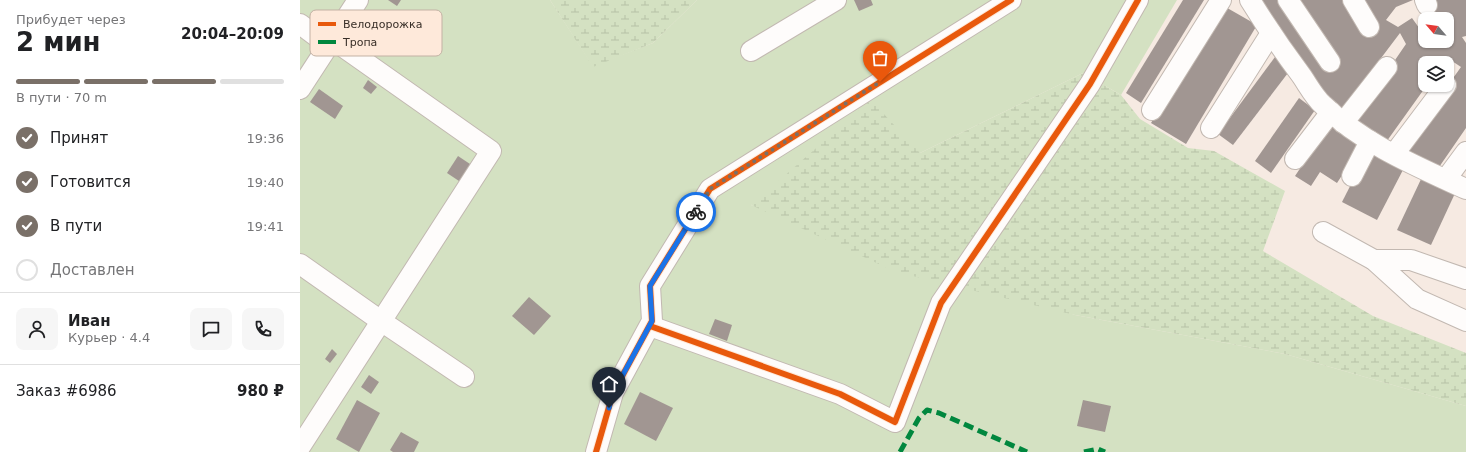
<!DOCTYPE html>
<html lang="ru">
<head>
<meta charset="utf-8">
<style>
  :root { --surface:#fff; --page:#f6f6f6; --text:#202124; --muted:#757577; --line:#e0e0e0; --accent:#7a7068 }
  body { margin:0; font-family:"DejaVu Sans",sans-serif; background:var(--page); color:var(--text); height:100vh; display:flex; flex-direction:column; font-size:15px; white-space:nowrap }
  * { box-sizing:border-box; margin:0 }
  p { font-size:13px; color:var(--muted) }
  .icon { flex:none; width:22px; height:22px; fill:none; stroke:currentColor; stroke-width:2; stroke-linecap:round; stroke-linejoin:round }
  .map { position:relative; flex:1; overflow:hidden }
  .side { display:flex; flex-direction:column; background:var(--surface); width:300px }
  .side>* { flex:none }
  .needle { width:26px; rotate:298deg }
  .buttons { position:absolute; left:1118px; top:12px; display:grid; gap:8px }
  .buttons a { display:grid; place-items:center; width:36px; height:36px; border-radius:8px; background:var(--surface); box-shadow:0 1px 3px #0004; font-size:20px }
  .pin { position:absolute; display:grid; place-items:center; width:34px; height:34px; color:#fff; margin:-41px -17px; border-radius:50% 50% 50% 0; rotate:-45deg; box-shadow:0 0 4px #0007 }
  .pin .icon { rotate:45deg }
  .courier { position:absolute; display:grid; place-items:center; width:40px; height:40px; margin:-20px; border:3px solid #1a73e8; border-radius:50%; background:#fff; color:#222; box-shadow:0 1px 5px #0007 }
  .head em { font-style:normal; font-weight:800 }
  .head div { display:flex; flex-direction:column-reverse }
  .head { display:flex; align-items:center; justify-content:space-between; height:68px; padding:0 16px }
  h1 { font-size:26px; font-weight:800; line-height:30px }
  .bar { display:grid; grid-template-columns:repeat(4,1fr); gap:6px 4px; align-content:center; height:48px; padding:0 16px }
  .bar i { height:5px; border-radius:3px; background:var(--line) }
  .bar .on { background:var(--accent) }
  .bar p { grid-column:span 4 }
  .line { display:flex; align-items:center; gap:10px; padding:0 16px; border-top:1px solid var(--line) }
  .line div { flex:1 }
  .round { display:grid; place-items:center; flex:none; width:42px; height:42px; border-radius:8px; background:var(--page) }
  ol { padding:0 16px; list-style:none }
  li { display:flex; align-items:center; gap:12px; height:44px }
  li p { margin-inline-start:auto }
  li .icon { padding:4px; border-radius:50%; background:var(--accent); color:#fff; stroke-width:4 }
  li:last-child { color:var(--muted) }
  li i { width:22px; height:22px; border:2px solid var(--line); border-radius:50% }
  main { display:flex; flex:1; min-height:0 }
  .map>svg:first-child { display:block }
</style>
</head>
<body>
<main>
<section class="side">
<div class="head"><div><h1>2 мин</h1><p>Прибудет через</p></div><em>20:04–20:09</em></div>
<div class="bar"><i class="on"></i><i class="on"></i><i class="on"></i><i></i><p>В пути · 70 m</p></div>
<ol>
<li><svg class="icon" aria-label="check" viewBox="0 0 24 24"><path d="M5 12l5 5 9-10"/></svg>Принят<p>19:36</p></li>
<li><svg class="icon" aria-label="check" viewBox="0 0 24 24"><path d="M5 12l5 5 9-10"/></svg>Готовится<p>19:40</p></li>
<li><svg class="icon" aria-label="check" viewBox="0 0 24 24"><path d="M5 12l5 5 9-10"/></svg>В пути<p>19:41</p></li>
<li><i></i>Доставлен</li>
</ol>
<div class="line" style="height:72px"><a class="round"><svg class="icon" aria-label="person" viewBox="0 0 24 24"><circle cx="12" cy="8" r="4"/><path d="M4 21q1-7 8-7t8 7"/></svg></a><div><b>Иван</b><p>Курьер · 4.4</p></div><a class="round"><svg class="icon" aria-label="chat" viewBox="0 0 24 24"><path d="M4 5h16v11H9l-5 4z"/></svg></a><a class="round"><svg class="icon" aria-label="phone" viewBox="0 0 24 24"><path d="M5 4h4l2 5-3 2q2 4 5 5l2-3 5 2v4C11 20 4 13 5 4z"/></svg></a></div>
<div class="line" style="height:52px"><div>Заказ #6986</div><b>980 ₽</b></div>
</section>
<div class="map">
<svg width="1166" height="452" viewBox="0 0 1166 452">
  <defs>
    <pattern id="wetland-marsh" width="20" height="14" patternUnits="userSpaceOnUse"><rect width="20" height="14" fill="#d4e1c2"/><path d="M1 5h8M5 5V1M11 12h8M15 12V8" fill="none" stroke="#b7c1a7"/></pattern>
  </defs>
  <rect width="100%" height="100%" fill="#f6eae2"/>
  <path fill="#d4e1c2" d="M 0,0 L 250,0 L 293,66 L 353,43 L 397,0 L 877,0 L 821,95 L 783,73 L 620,153 L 451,205 L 775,315 L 985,354 L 1166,406 L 1166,452 L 0,452 Z"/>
  <g fill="url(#wetland-marsh)">
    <path d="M 250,0 L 397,0 L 353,43 L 293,67 Z"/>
    <path d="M 783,73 L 821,95 L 840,119 L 888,148 L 914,151 L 985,191 L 963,251 L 1073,316 L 1166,353 L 1166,406 L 985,354 L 775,315 L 596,272 L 451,205 L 571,100 L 620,153 Z"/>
  </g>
  <g fill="#a19692">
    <path d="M 88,0 L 101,0 L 97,6 Z"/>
    <path d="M 554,0 L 571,0 L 573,5 L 559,11 Z"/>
    <path d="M 883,0 L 904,0 L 841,103 L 826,93 Z"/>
    <path d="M 958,0 L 1042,0 L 1068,38 L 1077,23 L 1063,0 L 1113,0 L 1096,7 L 1086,20 L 1098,27 L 1112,18 L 1122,32 L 1125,31 L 1125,41 L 1147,41 L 1147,19 L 1132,19 L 1129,12 L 1130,0 L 1166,0 L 1166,36 L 1162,37 L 1166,43 L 1166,128 L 1137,170 L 1104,147 L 1161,67 L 1149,59 L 1145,63 L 1125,63 L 1125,85 L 1127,85 L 1084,145 L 1052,123 L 1106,44 L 1100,33 L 1041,111 L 1023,99 Z"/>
    <path d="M 922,5 L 957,25 L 886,144 L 851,123 Z"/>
    <path d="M 975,57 L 991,69 L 933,145 L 918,134 Z"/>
    <path d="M 68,80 L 77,87 L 71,94 L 63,88 Z"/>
    <path d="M 19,89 L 43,106 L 35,119 L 10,102 Z"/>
    <path d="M 999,98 L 1015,110 L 971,173 L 955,161 Z"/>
    <path d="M 1029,125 L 1061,146 L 1037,183 L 1020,172 L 1011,186 L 995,176 Z"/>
    <path d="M 1069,149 L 1104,168 L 1077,220 L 1042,202 Z"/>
    <path d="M 158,156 L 173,166 L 162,183 L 147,173 Z"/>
    <path d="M 1123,175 L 1157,189 L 1131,245 L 1097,230 Z"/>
    <path d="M 229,297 L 251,316 L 234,335 L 212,316 Z"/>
    <path d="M 415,319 L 432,325 L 427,341 L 409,334 Z"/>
    <path d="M 32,349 L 37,354 L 30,363 L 25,359 Z"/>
    <path d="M 69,375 L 79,382 L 71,394 L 61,387 Z"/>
    <path d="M 340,392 L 373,408 L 356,441 L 324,424 Z"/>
    <path d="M 57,400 L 80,413 L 59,452 L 36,439 Z"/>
    <path d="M 783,400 L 811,406 L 805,432 L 777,426 Z"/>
    <path d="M 101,432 L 119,442 L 114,452 L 93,452 L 90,450 Z"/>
  </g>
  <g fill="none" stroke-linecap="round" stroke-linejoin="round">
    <defs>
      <g id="minor">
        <path d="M 950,0 C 966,26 983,51 1001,75 C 1008,85 1014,97 1023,105 C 1063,144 1116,166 1166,189"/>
        <path d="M 988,0 L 1030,62"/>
        <path d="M 1053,0 L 1069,27"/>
        <path d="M 1125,0 L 1127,5"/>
        <path d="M 0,24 L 28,45"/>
        <path d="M 451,51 L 536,0"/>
        <path d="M 0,89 L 58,0"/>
        <path d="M 852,110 L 921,0"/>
        <path d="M 1043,123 L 1087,67"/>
        <path d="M 911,128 L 971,33"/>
        <path d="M 1094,154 L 1146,85"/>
        <path d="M 995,159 L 1031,112"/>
        <path d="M 1052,176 L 1070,141"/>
        <path d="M 1146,179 L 1166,152"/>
        <path d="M 1023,232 L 1074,260 L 1117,299 L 1166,321"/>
        <path d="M 1074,260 L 1111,260 L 1166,279"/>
        <path d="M 0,264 L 81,321 L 164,377"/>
        <path d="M 350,326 L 540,394 L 595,422 L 641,303 L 790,84 L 838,0"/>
        <path d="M 0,447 L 191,151 L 32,39"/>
        <path d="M 296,452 L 313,393 L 352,321 L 350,286 L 410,189 L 711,0"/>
      </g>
    </defs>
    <use href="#minor" stroke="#c2b8b1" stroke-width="22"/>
    <use href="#minor" stroke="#fefcfb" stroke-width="20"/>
    <g stroke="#00873e" stroke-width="5" stroke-dasharray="10 5" stroke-linecap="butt">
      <path d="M 600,452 L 619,418 L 627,410 L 639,413 L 727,452"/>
      <path d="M 784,452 L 798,449 L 805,452"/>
    </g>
    <defs>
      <g id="cycleway">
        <path d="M 350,326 L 540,394 L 595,422 L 641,303 L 790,84 L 838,0"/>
        <path d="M 296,452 L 313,393 L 352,321 L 350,286 L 410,189 L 711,0"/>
      </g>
    </defs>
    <use href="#cycleway" stroke="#fee9da" stroke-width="8"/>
    <use href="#cycleway" stroke="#e8590c" stroke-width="6"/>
  </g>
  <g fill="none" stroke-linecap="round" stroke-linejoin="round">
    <path stroke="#7a7068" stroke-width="4" stroke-dasharray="0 7.2" d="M 396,212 L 410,189 L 580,82"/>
    <path stroke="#1a73e8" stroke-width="5" d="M 309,408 L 313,393 L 352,321 L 350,286 L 396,212"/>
  </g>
  <rect x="10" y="10" width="132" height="46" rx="6" fill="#fee9da" stroke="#c3b1a4" stroke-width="1"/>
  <rect x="18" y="22" width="18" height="4" fill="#e8590c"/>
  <rect x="18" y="40" width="18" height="4" fill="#00873e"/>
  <g font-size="11" fill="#382e27">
    <text x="43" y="28">Велодорожка</text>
    <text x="43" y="46">Тропа</text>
  </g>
</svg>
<div class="buttons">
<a><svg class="needle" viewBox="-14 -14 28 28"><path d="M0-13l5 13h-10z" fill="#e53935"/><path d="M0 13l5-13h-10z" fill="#757577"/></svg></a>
<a><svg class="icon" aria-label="layers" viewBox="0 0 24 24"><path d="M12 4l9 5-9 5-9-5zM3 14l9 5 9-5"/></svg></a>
</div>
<div class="pin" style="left:580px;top:82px;background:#ea580c"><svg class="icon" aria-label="bag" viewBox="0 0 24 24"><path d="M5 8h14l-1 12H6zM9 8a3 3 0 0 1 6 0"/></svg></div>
<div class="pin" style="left:309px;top:408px;background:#1f2937"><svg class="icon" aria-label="home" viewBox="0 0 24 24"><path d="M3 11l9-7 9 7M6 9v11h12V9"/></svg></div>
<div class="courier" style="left:396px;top:212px"><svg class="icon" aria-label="bike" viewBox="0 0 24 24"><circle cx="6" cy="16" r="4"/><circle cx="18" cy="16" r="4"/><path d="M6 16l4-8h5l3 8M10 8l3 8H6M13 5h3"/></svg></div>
</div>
</main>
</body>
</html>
